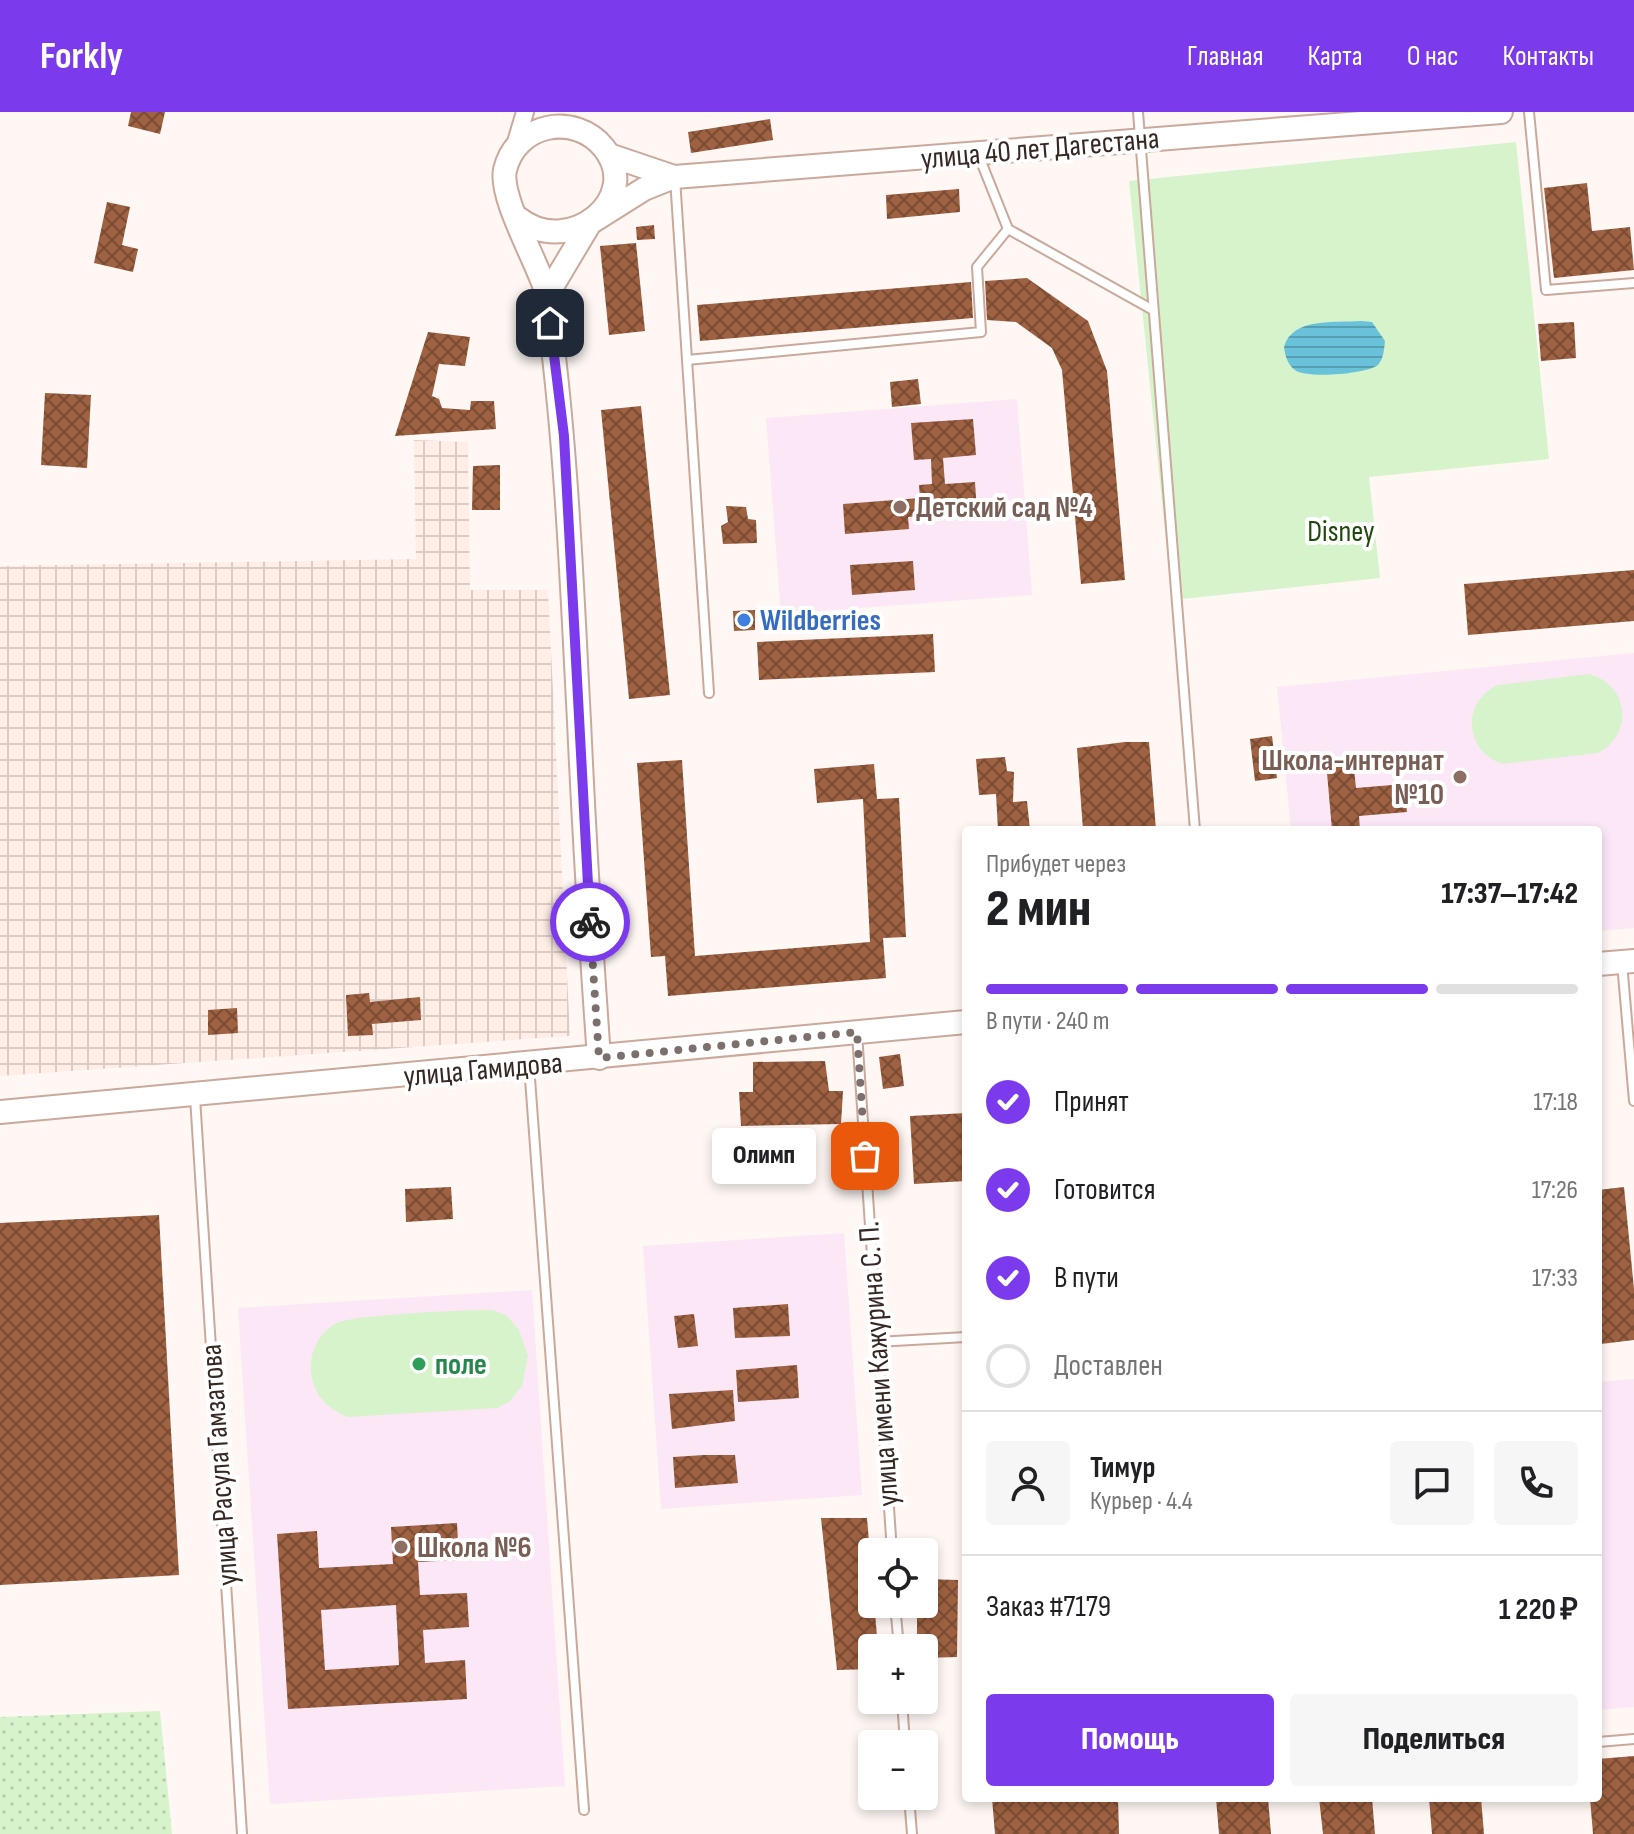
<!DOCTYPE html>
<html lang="ru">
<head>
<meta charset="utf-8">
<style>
  :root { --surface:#fff; --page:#f6f6f6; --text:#202124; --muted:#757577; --line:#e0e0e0; --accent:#7c3aed }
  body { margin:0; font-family:"Sofia Sans Condensed",sans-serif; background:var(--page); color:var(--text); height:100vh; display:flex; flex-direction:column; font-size:30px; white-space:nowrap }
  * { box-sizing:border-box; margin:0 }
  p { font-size:26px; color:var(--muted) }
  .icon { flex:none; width:44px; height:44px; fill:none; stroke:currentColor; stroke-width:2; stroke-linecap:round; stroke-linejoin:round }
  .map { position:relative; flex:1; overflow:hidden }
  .drawer { position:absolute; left:962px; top:714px; width:640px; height:976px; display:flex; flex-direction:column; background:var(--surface); border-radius:8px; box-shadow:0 4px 12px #0003 }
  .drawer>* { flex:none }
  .fabs { position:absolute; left:858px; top:1426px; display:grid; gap:16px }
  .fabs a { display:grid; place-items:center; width:80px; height:80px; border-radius:8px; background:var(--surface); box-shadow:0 4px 12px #0003; font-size:40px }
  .pin { position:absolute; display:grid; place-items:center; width:68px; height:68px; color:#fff; margin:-34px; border-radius:16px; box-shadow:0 4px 12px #0006 }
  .courier { position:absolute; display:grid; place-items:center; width:80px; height:80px; margin:-40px; border:6px solid #7c3aed; border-radius:50%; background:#fff; color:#222; box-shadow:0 2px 10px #0007 }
  .bubble { position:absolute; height:56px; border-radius:8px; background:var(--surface); box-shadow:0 4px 12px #0003; font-size:26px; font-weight:800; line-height:56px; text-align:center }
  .headline em { font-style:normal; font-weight:800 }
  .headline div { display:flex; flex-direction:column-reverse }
  .headline { display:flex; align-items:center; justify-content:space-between; height:136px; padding:0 24px }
  h1 { font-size:52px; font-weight:800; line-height:60px }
  .bar { display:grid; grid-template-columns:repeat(4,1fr); gap:12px 8px; align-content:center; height:96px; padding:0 24px }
  .bar i { height:10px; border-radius:6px; background:var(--line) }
  .bar .active { background:var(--accent) }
  .bar p { grid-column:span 4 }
  .line { display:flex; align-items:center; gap:20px; padding:0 24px; border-top:2px solid var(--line) }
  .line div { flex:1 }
  .round { display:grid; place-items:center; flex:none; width:84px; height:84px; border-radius:8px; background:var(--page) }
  ol { padding:0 24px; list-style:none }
  li { display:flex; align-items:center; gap:24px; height:88px }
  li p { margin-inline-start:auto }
  li .icon { padding:8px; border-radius:50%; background:var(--accent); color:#fff; stroke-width:4 }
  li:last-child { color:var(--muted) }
  li i { width:44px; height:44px; border:4px solid var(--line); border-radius:50% }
  .button { display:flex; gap:16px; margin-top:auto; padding:16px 24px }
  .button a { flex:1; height:92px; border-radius:8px; background:var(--accent); color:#fff; font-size:32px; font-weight:800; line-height:92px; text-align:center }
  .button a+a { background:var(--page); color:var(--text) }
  header { display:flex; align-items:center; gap:48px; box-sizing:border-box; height:112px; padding:0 40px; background:var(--accent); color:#fff }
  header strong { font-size:38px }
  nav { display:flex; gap:44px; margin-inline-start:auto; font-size:28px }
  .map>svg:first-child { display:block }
</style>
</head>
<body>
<header>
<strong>Forkly</strong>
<nav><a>Главная</a><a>Карта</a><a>О нас</a><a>Контакты</a></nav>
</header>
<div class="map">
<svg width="1634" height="1722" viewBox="0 0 1634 1722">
  <defs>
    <pattern id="industrial-grid" width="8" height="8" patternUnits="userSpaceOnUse" patternTransform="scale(2)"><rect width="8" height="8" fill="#ffede6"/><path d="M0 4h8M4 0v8" fill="none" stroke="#dbcbc5"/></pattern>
    <pattern id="grass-dots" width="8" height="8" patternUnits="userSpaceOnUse" patternTransform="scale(2)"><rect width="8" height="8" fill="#d6f3cc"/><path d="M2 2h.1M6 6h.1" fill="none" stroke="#b8d0af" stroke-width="1.8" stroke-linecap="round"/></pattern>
    <pattern id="water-rules" width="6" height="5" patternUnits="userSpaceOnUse" patternTransform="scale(2)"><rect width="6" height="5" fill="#69c2da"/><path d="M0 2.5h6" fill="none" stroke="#579eb0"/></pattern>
    <pattern id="building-cross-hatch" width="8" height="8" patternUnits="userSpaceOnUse" patternTransform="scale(2)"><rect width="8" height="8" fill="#9e6141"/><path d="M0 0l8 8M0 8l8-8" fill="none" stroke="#7a4c33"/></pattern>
  </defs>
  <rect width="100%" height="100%" fill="#fef7f4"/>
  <path fill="url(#industrial-grid)" d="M 414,328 L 468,330 L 470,478 L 548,478 L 570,924 L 0,964 L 0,454 L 416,447 Z"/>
  <g fill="#fce7f7">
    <path d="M 1017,287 L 1032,483 L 781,502 L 766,306 Z"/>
    <path d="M 1634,541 L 1634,816 L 1598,819 L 1598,718 L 1291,718 L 1277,575 Z"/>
    <path d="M 844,1121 L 862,1383 L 661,1397 L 643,1134 Z"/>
    <path d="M 532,1178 L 565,1674 L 270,1692 L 238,1196 Z"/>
    <path d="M 1634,1267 L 1634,1595 L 1598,1598 L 1598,1270 Z"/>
  </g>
  <path fill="url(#grass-dots)" d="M 160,1599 L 172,1722 L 0,1722 L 0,1605 Z"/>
  <g fill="#d6f3cc">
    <path d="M 1516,30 L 1549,347 L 1369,365 L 1380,466 L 1172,488 L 1129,69 Z"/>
    <path d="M 1589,562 C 1629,573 1634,622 1598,641 L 1503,652 C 1464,640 1461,589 1498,573 Z"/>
    <path d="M 493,1198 L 507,1204 L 519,1218 L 528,1244 L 522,1274 L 509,1290 L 497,1296 L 348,1305 C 330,1298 316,1286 312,1266 C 307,1244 318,1219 339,1210 C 355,1203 472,1197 493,1198 Z"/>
  </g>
  <path fill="url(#water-rules)" d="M 1361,209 L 1372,210 L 1385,229 C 1384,237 1384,246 1378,253 C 1367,262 1306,267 1295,258 C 1288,253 1285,244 1284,235 C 1292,205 1336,211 1361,209 Z"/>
  <g fill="url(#building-cross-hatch)" fill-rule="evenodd">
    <path d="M 131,0 L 165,0 L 160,22 L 128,14 Z"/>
    <path d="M 770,7 L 773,28 L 691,41 L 688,20 Z"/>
    <path d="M 1587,71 L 1592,119 L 1630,115 L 1634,158 L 1554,166 L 1544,76 Z"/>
    <path d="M 959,77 L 960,100 L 887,107 L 886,83 Z"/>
    <path d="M 107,90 L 130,95 L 122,133 L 138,137 L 133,160 L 94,151 Z"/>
    <path d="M 654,113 L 655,127 L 637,128 L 636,115 Z"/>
    <path d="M 636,131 L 645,219 L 609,223 L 600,134 Z"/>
    <path d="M 1027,166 L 1088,209 L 1107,259 L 1125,468 L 1081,472 L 1062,258 L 1052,236 L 1016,210 L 987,208 L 985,169 Z"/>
    <path d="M 971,170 L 973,206 L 700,229 L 697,193 Z"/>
    <path d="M 1574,210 L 1576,246 L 1541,249 L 1538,212 Z"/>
    <path d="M 428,220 L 470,225 L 465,254 L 439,252 L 432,284 L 439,287 L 442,296 L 470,298 L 471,289 L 494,289 L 496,317 L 395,324 Z"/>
    <path d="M 918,267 L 921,292 L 892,295 L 890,270 Z"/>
    <path d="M 45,281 L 91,283 L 87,356 L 41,353 Z"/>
    <path d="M 641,294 L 670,583 L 629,587 L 601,298 Z"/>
    <path d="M 973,307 L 976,343 L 943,346 L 945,372 L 975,370 L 977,400 L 908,405 L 909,417 L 845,422 L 843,392 L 920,386 L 919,373 L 932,372 L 931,347 L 914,348 L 911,311 Z"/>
    <path d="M 500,353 L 500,398 L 472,398 L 473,354 Z"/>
    <path d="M 726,394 L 746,395 L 748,407 L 756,408 L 757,431 L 723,432 L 721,414 L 728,410 Z"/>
    <path d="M 913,449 L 915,478 L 852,483 L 850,453 Z"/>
    <path d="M 1634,458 L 1634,509 L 1468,523 L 1464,472 Z"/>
    <path d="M 755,498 L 755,518 L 734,519 L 733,499 Z"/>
    <path d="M 933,522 L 935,560 L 759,568 L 757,530 Z"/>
    <path d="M 1272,624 L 1277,666 L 1255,669 L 1250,627 Z"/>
    <path d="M 1125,630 L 1149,630 L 1156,718 L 1083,718 L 1077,636 Z"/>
    <path d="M 1005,645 L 1007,659 L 1014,660 L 1013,690 L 1027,689 L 1030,718 L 998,718 L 996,682 L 979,683 L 976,647 Z"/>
    <path d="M 1353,647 L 1356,676 L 1404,672 L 1407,700 L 1359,704 L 1360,718 L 1332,718 L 1326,649 Z"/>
    <path d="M 682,648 L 695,844 L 870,830 L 863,687 L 817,691 L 814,657 L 874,652 L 877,687 L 899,686 L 906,825 L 883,826 L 886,866 L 668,884 L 665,844 L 651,845 L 637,651 Z"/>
    <path d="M 369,881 L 370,890 L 420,885 L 421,908 L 372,912 L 373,923 L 348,924 L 346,883 Z"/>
    <path d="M 237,896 L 238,921 L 208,923 L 208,898 Z"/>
    <path d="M 900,942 L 904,974 L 883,977 L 879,945 Z"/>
    <path d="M 825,949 L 829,979 L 843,979 L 841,1012 L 741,1014 L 739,980 L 753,980 L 753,950 Z"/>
    <path d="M 966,1001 L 966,1069 L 914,1072 L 910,1004 Z"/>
    <path d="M 765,1048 L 766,1067 L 741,1068 L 740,1049 Z"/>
    <path d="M 451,1075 L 453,1107 L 406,1110 L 405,1077 Z"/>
    <path d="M 1624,1075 L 1634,1177 L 1634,1228 L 1601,1232 L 1598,1078 Z"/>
    <path d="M 159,1103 L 179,1463 L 0,1473 L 0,1111 Z"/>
    <path d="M 788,1192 L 790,1224 L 735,1226 L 733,1196 Z"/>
    <path d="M 694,1202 L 698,1234 L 678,1236 L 674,1204 Z"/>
    <path d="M 797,1253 L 799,1286 L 738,1290 L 736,1258 Z"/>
    <path d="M 733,1278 L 735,1309 L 672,1317 L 669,1282 Z"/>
    <path d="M 704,1343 L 735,1343 L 738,1371 L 675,1376 L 673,1345 Z"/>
    <path d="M 821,1406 L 867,1406 L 878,1536 L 872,1536 L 872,1557 L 837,1558 Z"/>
    <path d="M 457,1411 L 459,1448 L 418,1450 L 420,1483 L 467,1481 L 469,1515 L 423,1518 L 425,1551 L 465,1548 L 467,1587 L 288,1597 L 277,1422 L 317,1419 L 319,1456 L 393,1452 L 391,1415 ZM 396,1493 L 399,1553 L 325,1558 L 321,1498 Z"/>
    <path d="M 924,1467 L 958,1468 L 957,1545 L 924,1546 L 924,1536 L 917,1536 L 917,1492 L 924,1492 Z"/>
    <path d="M 1634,1644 L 1634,1722 L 1593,1722 L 1590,1686 L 1598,1686 L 1598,1647 Z"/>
    <path d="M 992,1686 L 1118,1686 L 1119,1722 L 995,1722 Z"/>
    <path d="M 1216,1686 L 1268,1686 L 1271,1722 L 1219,1722 Z"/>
    <path d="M 1319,1686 L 1372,1686 L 1375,1722 L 1323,1722 Z"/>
    <path d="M 1429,1686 L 1481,1686 L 1484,1722 L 1432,1722 Z"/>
  </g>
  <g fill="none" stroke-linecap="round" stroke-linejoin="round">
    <defs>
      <g id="service">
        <path d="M 1138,0 L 1195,718"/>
        <path d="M 1529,0 L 1546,178 L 1634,171"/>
        <path d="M 978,42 L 1008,117 L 1153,198"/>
        <path d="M 675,66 L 709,581"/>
        <path d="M 687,248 L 981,220 L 977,155 L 1008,117"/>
        <path d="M 1622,851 L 1634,989"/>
        <path d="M 857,921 L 892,1440"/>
        <path d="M 529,953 L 584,1698"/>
        <path d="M 195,985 L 242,1722"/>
        <path d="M 876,1230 L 966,1225"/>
        <path d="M 895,1492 L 899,1536"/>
        <path d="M 902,1588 L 905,1632"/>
        <path d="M 1598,1630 L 1634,1627"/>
        <path d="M 909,1684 L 912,1722"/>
      </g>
      <path id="minor" d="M 514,37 L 525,0"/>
      <g id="tertiary">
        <path d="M 609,43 L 674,65"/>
        <path d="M 518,106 C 569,147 644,86 604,36 C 575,0 516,11 505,58 C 499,85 538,151 547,182 C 549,191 549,202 550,212 C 567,344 572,476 579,609 C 584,721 591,834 599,946"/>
        <path d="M 547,183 L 590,111 L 644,77 L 674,65 L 1501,0"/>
        <path d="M 1598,852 L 1634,849"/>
        <path d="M 0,1000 L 966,910"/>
      </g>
    </defs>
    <use href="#service" stroke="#caa99c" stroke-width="12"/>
    <use href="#minor" stroke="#caa99c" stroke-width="20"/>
    <use href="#tertiary" stroke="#caa99c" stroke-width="26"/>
    <use href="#service" stroke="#fff" stroke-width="8"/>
    <use href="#minor" stroke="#fff" stroke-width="16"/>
    <use href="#tertiary" stroke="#fff" stroke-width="22"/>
  </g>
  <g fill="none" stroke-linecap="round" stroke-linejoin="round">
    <path stroke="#7b706c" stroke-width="8" stroke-dasharray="0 14.4" d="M 590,810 L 599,946 L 857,920 L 865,1044"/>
    <path stroke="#7c3aed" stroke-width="10" d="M 550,211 L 564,324 L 590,810"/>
  </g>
  <g fill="#8d6e63" stroke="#fff" stroke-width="3">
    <circle cx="900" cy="395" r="8"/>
    <circle cx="1460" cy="665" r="8"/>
    <circle cx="401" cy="1435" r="8"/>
  </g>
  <circle fill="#3f7fe0" stroke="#fff" stroke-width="3" cx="744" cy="508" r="8"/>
  <circle fill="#2e9e5b" stroke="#fff" stroke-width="3" cx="419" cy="1252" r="8"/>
  <g text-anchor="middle" stroke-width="8" stroke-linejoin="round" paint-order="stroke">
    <g font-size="30" fill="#352823" stroke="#fff">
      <text transform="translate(1040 36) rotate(-5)" y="10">улица 40 лет Дагестана</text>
      <text transform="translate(483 957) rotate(-5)" y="10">улица Гамидова</text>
      <text transform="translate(878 1252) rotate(-94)" y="10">улица имени Кажурина С. П.</text>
      <text transform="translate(219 1353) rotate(-94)" y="10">улица Расула Гамзатова</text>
    </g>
    <g font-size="30" font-weight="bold" fill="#785e54" stroke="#fff" text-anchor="start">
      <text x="916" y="405">Детский сад №4</text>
      <text x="1444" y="658" text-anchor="end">Школа-интернат<tspan x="1444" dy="34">№10</tspan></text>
      <text x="417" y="1445">Школа №6</text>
    </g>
    <g font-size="30" fill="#20480d" stroke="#fff">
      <text x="1341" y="429">Disney</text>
    </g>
    <g font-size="30" font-weight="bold" fill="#366cbe" stroke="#fff" text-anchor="start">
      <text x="760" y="518">Wildberries</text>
    </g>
    <g font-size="30" font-weight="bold" fill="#27864d" stroke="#fff" text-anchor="start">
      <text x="435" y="1262">поле</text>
    </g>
  </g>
</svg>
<div class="fabs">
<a><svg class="icon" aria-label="locate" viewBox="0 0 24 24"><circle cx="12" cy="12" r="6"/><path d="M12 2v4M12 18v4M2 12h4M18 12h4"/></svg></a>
<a>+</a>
<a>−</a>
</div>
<div class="pin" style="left:865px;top:1044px;background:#ea580c"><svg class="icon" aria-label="bag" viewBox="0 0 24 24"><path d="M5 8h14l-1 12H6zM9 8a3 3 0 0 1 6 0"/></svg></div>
<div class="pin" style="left:550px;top:211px;background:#1f2937"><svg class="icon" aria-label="home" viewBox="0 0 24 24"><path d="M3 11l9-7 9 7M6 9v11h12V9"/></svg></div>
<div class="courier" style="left:590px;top:810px"><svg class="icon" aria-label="bike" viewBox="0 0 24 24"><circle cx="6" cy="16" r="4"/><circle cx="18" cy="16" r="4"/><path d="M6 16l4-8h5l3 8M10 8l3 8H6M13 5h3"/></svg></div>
<div class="bubble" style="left:712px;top:1016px;width:104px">Олимп</div>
<section class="drawer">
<div class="headline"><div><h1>2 мин</h1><p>Прибудет через</p></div><em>17:37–17:42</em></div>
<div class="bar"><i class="active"></i><i class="active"></i><i class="active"></i><i></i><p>В пути · 240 m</p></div>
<ol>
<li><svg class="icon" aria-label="check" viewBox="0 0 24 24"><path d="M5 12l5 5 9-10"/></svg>Принят<p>17:18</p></li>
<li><svg class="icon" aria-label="check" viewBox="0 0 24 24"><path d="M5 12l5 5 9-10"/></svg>Готовится<p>17:26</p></li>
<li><svg class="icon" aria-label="check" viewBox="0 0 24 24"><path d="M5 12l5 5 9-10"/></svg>В пути<p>17:33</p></li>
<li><i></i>Доставлен</li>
</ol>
<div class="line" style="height:144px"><a class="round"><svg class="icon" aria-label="person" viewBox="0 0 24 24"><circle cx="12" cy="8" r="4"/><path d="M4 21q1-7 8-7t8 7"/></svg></a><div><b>Тимур</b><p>Курьер · 4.4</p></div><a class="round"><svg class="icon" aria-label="chat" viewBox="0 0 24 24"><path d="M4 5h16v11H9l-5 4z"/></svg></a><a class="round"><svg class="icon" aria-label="phone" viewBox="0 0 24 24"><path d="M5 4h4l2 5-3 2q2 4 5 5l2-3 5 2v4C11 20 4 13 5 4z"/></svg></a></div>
<div class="line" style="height:104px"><div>Заказ #7179</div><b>1 220 ₽</b></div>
<div class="button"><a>Помощь</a><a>Поделиться</a></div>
</section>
</div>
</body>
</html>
